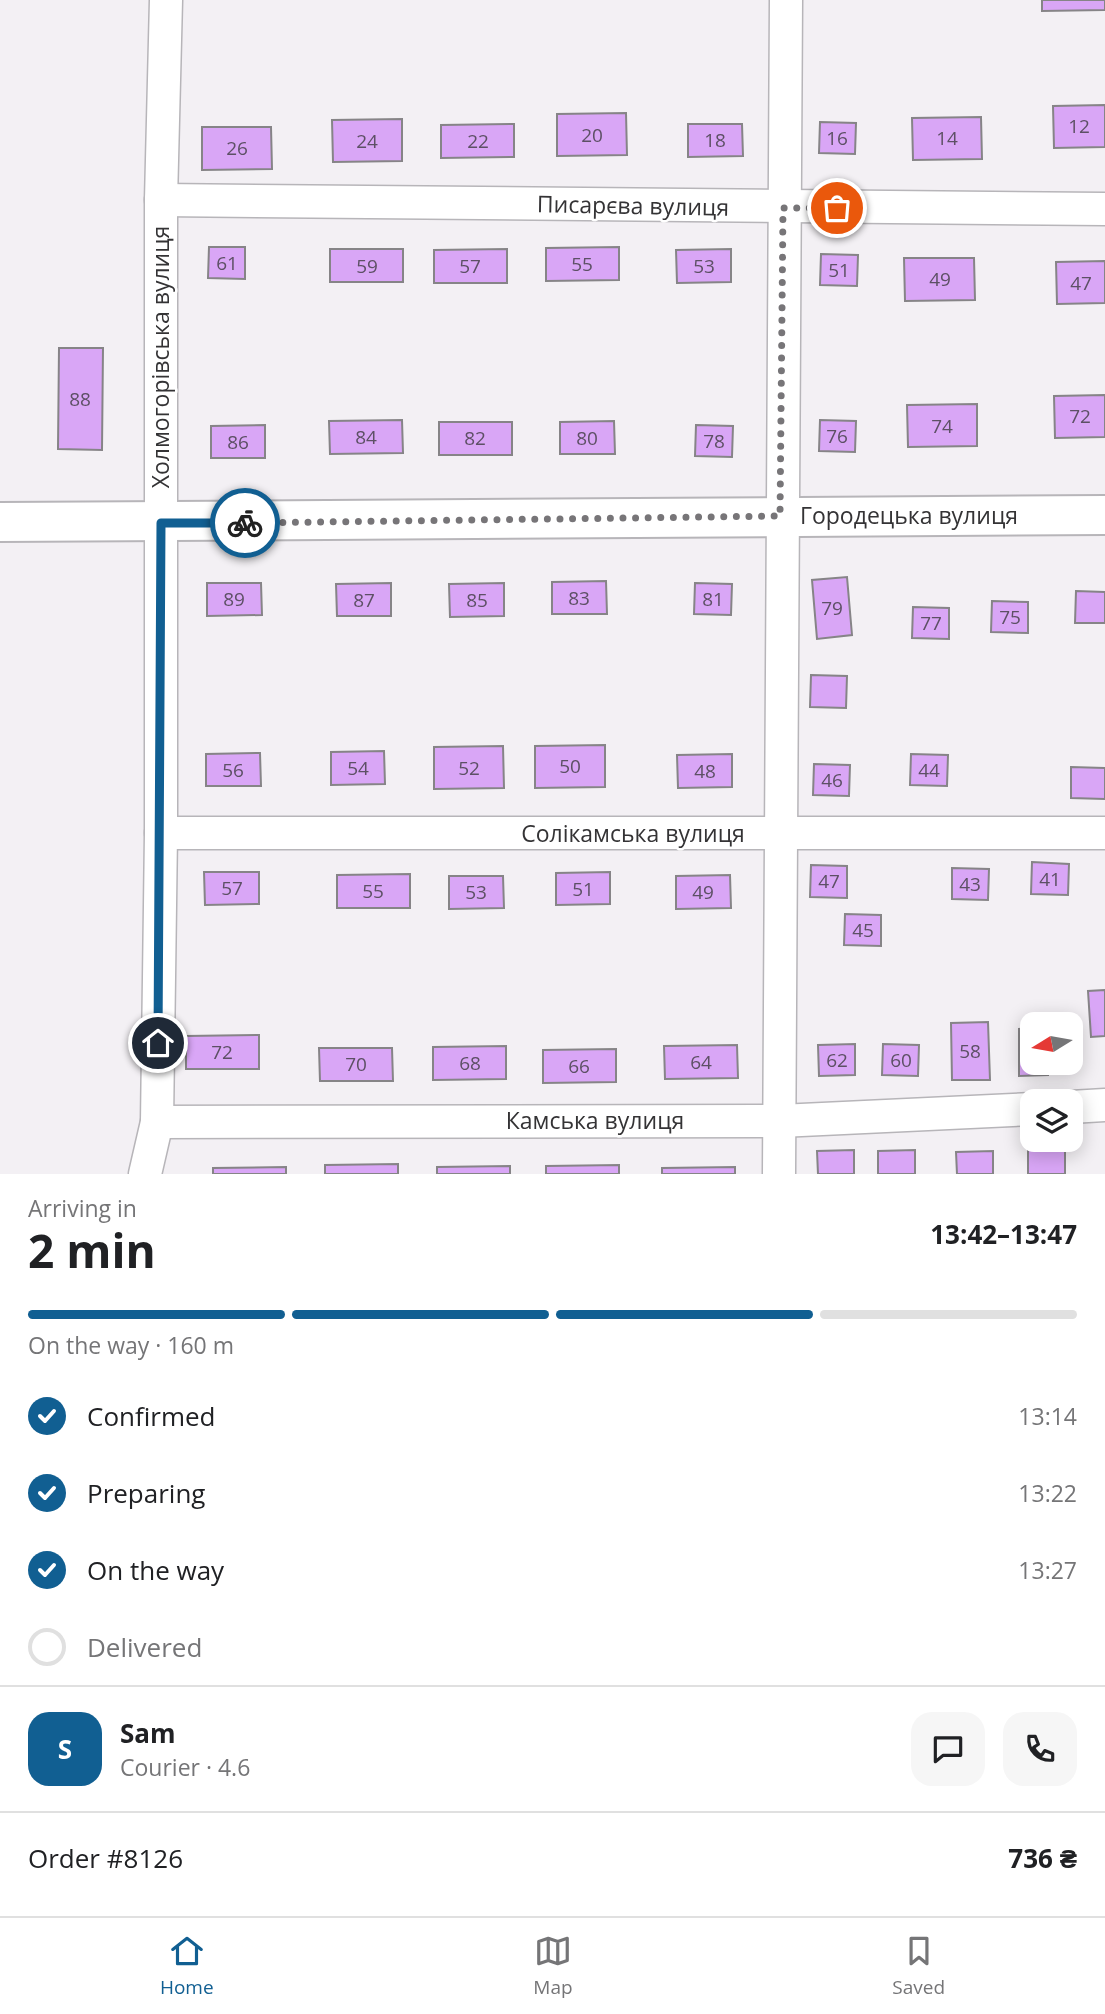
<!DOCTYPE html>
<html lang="en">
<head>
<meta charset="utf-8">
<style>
  :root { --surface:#fff; --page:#f6f6f6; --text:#202124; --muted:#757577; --line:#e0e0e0; --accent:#115f92 }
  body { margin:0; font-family:"Open Sans",sans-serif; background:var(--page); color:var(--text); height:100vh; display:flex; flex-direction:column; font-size:26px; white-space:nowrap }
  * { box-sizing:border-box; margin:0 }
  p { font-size:23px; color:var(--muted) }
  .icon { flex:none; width:38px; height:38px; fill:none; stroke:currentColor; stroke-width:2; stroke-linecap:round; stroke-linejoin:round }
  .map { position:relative; height:1174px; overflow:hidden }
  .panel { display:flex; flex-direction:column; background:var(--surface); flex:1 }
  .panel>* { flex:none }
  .needle { width:46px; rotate:259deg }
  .buttons { position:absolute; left:1020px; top:1012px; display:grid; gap:14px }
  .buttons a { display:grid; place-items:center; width:63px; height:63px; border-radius:14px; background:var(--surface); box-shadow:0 4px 18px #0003; font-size:35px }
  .pin { position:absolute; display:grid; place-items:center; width:60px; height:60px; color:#fff; margin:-30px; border:4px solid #fff; border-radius:50%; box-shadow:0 2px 7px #0007 }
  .courier { position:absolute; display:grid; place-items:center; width:70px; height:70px; margin:-35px; border:5px solid #115f92; border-radius:50%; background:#fff; color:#222; box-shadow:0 2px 9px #0007 }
  .overview em { font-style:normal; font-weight:700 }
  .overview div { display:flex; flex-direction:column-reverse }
  .overview { display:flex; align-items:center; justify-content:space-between; height:119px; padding:0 28px }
  h1 { font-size:46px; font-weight:700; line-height:52px }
  .bar { display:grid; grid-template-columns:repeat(4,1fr); gap:10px 7px; align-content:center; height:84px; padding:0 28px }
  .bar i { height:9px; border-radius:5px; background:var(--line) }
  .bar .current { background:var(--accent) }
  .bar p { grid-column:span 4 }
  .line { display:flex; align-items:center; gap:18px; padding:0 28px; border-top:2px solid var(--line) }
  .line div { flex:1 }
  .round { display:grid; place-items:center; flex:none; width:74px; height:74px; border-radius:21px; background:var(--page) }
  ol { padding:0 28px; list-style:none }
  li { display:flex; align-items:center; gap:21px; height:77px }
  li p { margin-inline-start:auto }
  li .icon { padding:7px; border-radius:50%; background:var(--accent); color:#fff; stroke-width:4 }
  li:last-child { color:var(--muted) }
  li i { width:38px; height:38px; border:4px solid var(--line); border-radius:50% }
  .tab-bar { display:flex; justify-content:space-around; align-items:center; height:98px; border-top:2px solid var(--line); background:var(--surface); font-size:19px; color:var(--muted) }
  .tab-bar a { display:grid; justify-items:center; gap:4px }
  .tab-bar .current { color:var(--accent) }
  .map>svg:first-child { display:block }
</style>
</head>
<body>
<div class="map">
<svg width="1105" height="1174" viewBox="0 0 1105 1174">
  <rect width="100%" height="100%" fill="#f3f0f4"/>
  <g fill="#d9a6f6" stroke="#868487" stroke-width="2">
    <path d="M 1042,0 L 1105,0 L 1105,10 L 1042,11 Z"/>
    <path d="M 1105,105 L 1105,147 L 1054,148 L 1053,106 Z"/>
    <path d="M 626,113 L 627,155 L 557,156 L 557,114 Z"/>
    <path d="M 981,117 L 982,159 L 913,160 L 912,118 Z"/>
    <path d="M 402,119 L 402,161 L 333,162 L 332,120 Z"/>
    <path d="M 820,122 L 856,123 L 855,154 L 819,153 Z"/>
    <path d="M 514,124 L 514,157 L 441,158 L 441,125 Z"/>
    <path d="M 688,124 L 742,124 L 743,156 L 688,157 Z"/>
    <path d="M 202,127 L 271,127 L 272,169 L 202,170 Z"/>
    <path d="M 209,247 L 245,247 L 245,279 L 208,278 Z"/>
    <path d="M 619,247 L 619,280 L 546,281 L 546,248 Z"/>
    <rect x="330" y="249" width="73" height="33"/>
    <path d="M 507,249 L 507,283 L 434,283 L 434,250 Z"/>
    <path d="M 731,249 L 731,282 L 677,283 L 676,250 Z"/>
    <path d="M 821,254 L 858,255 L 857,286 L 820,285 Z"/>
    <path d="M 904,258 L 974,258 L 975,300 L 905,301 Z"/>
    <path d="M 1105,261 L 1105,303 L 1057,304 L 1056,262 Z"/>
    <path d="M 59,348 L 103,348 L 102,450 L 58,449 Z"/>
    <path d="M 1105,395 L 1105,437 L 1055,438 L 1054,396 Z"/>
    <path d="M 977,404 L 977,446 L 908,447 L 907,405 Z"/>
    <path d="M 402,420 L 403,453 L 330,454 L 329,421 Z"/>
    <path d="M 820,420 L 856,421 L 855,452 L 819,451 Z"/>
    <path d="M 614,421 L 615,454 L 560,454 L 560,422 Z"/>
    <rect x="439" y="422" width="73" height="33"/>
    <path d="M 265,425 L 265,458 L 211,458 L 211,426 Z"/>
    <path d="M 696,425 L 733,426 L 732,457 L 695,456 Z"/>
    <path d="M 847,577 L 852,635 L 817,639 L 812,580 Z"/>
    <path d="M 606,581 L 607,614 L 552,614 L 552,582 Z"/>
    <path d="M 207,583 L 261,583 L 262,615 L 207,616 Z"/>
    <path d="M 391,583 L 391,616 L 337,616 L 336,584 Z"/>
    <path d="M 504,583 L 504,616 L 450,617 L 449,584 Z"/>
    <path d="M 695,583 L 732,584 L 731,615 L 694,614 Z"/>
    <path d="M 1076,591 L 1105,592 L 1105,623 L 1075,623 Z"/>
    <path d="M 992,601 L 1028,602 L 1028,633 L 991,632 Z"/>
    <path d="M 913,607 L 949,608 L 949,639 L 912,638 Z"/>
    <path d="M 811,675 L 847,676 L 846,708 L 810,707 Z"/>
    <path d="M 605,745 L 605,787 L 535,788 L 535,746 Z"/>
    <path d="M 503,746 L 504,788 L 434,789 L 434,747 Z"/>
    <path d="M 384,751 L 385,784 L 331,785 L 331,752 Z"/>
    <path d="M 260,753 L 261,786 L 206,786 L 206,754 Z"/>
    <path d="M 732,754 L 732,787 L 678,788 L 677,755 Z"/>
    <path d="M 911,754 L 948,755 L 947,786 L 910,785 Z"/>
    <path d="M 814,764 L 850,765 L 849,796 L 813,795 Z"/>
    <path d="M 1071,767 L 1105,768 L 1105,799 L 1071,798 Z"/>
    <path d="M 1032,862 L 1069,864 L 1068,895 L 1031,894 Z"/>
    <path d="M 811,865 L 847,866 L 847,898 L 810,897 Z"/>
    <path d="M 952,868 L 989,869 L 988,900 L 952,899 Z"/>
    <path d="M 204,872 L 259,872 L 259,904 L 205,905 Z"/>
    <path d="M 610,872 L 610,904 L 556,905 L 556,873 Z"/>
    <path d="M 410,874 L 410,908 L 337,908 L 337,875 Z"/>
    <path d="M 730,875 L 731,908 L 676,909 L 676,876 Z"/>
    <path d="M 449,876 L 503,876 L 504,908 L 449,909 Z"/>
    <path d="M 845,914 L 881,915 L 881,946 L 844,945 Z"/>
    <path d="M 1105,990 L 1105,1036 L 1091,1037 L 1088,991 Z"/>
    <path d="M 988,1022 L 990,1080 L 952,1080 L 951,1023 Z"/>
    <path d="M 1032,1028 L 1032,1062 L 1048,1062 L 1048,1075 L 1019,1076 L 1019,1029 Z"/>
    <path d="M 259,1035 L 259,1069 L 186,1069 L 186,1036 Z"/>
    <path d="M 855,1044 L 855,1075 L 819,1076 L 818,1045 Z"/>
    <path d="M 883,1044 L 919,1045 L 918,1076 L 882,1075 Z"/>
    <path d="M 737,1045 L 738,1078 L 665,1079 L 664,1046 Z"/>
    <path d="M 506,1046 L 506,1079 L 433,1080 L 433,1047 Z"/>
    <path d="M 319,1048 L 392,1048 L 393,1081 L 320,1081 Z"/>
    <path d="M 616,1049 L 616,1082 L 543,1083 L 543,1050 Z"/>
    <path d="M 854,1150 L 854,1174 L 818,1174 L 817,1151 Z"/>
    <path d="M 915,1150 L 915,1174 L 878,1174 L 878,1151 Z"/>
    <rect x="1028" y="1150" width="37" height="24"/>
    <path d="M 993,1151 L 993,1174 L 957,1174 L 956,1152 Z"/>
    <path d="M 398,1164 L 398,1174 L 325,1174 L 325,1165 Z"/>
    <path d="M 619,1165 L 619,1174 L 546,1174 L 546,1166 Z"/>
    <path d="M 510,1166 L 510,1174 L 437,1174 L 437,1167 Z"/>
    <path d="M 286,1167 L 286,1174 L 213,1174 L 213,1168 Z"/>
    <path d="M 735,1167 L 735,1174 L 662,1174 L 662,1168 Z"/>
  </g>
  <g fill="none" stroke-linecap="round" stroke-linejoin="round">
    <defs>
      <g id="minor">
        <path d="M 161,200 L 1105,209"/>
        <path d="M 161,833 L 1105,833"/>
        <path d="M 1071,1107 L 1105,1105"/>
        <path d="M 157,1122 L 780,1121 L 1032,1109"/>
        <path d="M 145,1174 L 157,1122 L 161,833 L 161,200 L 166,0"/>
        <path d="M 779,1174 L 786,0"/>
      </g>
      <path id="major" d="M 0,522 L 1105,515"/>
    </defs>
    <use href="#minor" stroke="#b7b5b9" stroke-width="35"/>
    <use href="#major" stroke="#b7b5b9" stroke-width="42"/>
    <use href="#minor" stroke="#fff" stroke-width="32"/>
    <use href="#major" stroke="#fff" stroke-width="38"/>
  </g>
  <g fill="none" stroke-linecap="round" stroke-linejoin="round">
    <path stroke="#777578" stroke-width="7" stroke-dasharray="0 12.6" d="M 245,523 L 780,516 L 783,208 L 837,208"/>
    <path stroke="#115f92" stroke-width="9" d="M 158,1043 L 161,523 L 245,523"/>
  </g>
  <g text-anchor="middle" stroke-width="5" stroke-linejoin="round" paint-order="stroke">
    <g font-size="19" fill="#5d5065">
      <text x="1079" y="133">12</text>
      <text x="592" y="142">20</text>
      <text x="837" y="145">16</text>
      <text x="947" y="145">14</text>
      <text x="715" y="147">18</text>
      <text x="367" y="148">24</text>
      <text x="478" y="148">22</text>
      <text x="237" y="155">26</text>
      <text x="227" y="270">61</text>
      <text x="582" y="271">55</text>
      <text x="367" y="273">59</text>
      <text x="470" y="273">57</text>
      <text x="704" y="273">53</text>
      <text x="839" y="277">51</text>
      <text x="940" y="286">49</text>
      <text x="1081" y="290">47</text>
      <text x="80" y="406">88</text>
      <text x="1080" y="423">72</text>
      <text x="942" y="433">74</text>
      <text x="837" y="443">76</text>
      <text x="366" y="444">84</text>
      <text x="475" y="445">82</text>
      <text x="587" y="445">80</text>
      <text x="714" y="448">78</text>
      <text x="238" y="449">86</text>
      <text x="579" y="605">83</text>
      <text x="234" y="606">89</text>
      <text x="713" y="606">81</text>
      <text x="364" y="607">87</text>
      <text x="477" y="607">85</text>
      <text x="832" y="615">79</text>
      <text x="1010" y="624">75</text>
      <text x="931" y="630">77</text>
      <text x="570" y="773">50</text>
      <text x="358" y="775">54</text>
      <text x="469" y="775">52</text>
      <text x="233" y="777">56</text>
      <text x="929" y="777">44</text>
      <text x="705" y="778">48</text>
      <text x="832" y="787">46</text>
      <text x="1050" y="886">41</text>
      <text x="829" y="888">47</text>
      <text x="970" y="891">43</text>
      <text x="232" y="895">57</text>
      <text x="583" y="896">51</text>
      <text x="373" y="898">55</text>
      <text x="476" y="899">53</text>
      <text x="703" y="899">49</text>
      <text x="863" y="937">45</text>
      <text x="970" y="1058">58</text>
      <text x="222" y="1059">72</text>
      <text x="837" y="1067">62</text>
      <text x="901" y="1067">60</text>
      <text x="701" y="1069">64</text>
      <text x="470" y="1070">68</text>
      <text x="356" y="1071">70</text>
      <text x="579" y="1073">66</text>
    </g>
    <g font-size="23" fill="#343335" stroke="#fff">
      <text transform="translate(633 206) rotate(1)" y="8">Писарєва вулиця</text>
      <text transform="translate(161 357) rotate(-90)" y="8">Холмогорівська вулиця</text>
      <text x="909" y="524">Городецька вулиця</text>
      <text x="633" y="842">Солікамська вулиця</text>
      <text x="595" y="1129">Камська вулиця</text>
    </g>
  </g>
</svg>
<div class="buttons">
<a><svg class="needle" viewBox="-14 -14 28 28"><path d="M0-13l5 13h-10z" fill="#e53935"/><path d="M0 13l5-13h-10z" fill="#757577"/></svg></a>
<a><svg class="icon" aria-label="layers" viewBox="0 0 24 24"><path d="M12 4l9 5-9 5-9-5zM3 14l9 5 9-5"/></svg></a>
</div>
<div class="pin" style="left:837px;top:208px;background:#ea580c"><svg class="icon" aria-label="bag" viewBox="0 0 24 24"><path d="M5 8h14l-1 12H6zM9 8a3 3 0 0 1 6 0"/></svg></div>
<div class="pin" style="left:158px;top:1043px;background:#1f2937"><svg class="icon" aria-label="home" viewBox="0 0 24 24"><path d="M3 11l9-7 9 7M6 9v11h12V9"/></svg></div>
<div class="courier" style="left:245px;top:523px"><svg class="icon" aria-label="bike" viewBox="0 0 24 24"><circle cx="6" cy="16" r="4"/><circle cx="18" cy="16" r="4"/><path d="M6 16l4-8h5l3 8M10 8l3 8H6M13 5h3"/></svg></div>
</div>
<section class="panel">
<div class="overview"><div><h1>2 min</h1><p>Arriving in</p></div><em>13:42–13:47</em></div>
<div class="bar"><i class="current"></i><i class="current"></i><i class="current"></i><i></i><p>On the way · 160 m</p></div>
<ol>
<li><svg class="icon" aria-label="check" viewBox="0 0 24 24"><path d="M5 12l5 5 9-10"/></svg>Confirmed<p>13:14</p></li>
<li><svg class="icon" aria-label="check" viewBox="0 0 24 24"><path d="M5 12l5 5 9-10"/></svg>Preparing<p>13:22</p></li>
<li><svg class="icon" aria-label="check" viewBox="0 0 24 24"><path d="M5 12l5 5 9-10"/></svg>On the way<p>13:27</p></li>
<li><i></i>Delivered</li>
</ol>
<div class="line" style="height:126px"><b class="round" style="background:var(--accent);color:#fff">S</b><div><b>Sam</b><p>Courier · 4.6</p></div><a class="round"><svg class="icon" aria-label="chat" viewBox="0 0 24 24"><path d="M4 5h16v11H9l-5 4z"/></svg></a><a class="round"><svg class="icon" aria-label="phone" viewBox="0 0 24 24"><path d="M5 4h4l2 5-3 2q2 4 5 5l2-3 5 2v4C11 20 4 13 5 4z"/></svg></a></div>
<div class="line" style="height:91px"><div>Order #8126</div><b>736 ₴</b></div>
</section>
<nav class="tab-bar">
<a class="current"><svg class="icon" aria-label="home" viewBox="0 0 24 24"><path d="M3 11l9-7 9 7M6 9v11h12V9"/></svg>Home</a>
<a><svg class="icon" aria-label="map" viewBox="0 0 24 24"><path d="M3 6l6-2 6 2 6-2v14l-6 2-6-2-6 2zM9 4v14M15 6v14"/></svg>Map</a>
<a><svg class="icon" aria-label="saved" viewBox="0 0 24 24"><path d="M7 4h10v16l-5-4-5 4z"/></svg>Saved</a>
</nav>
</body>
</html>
